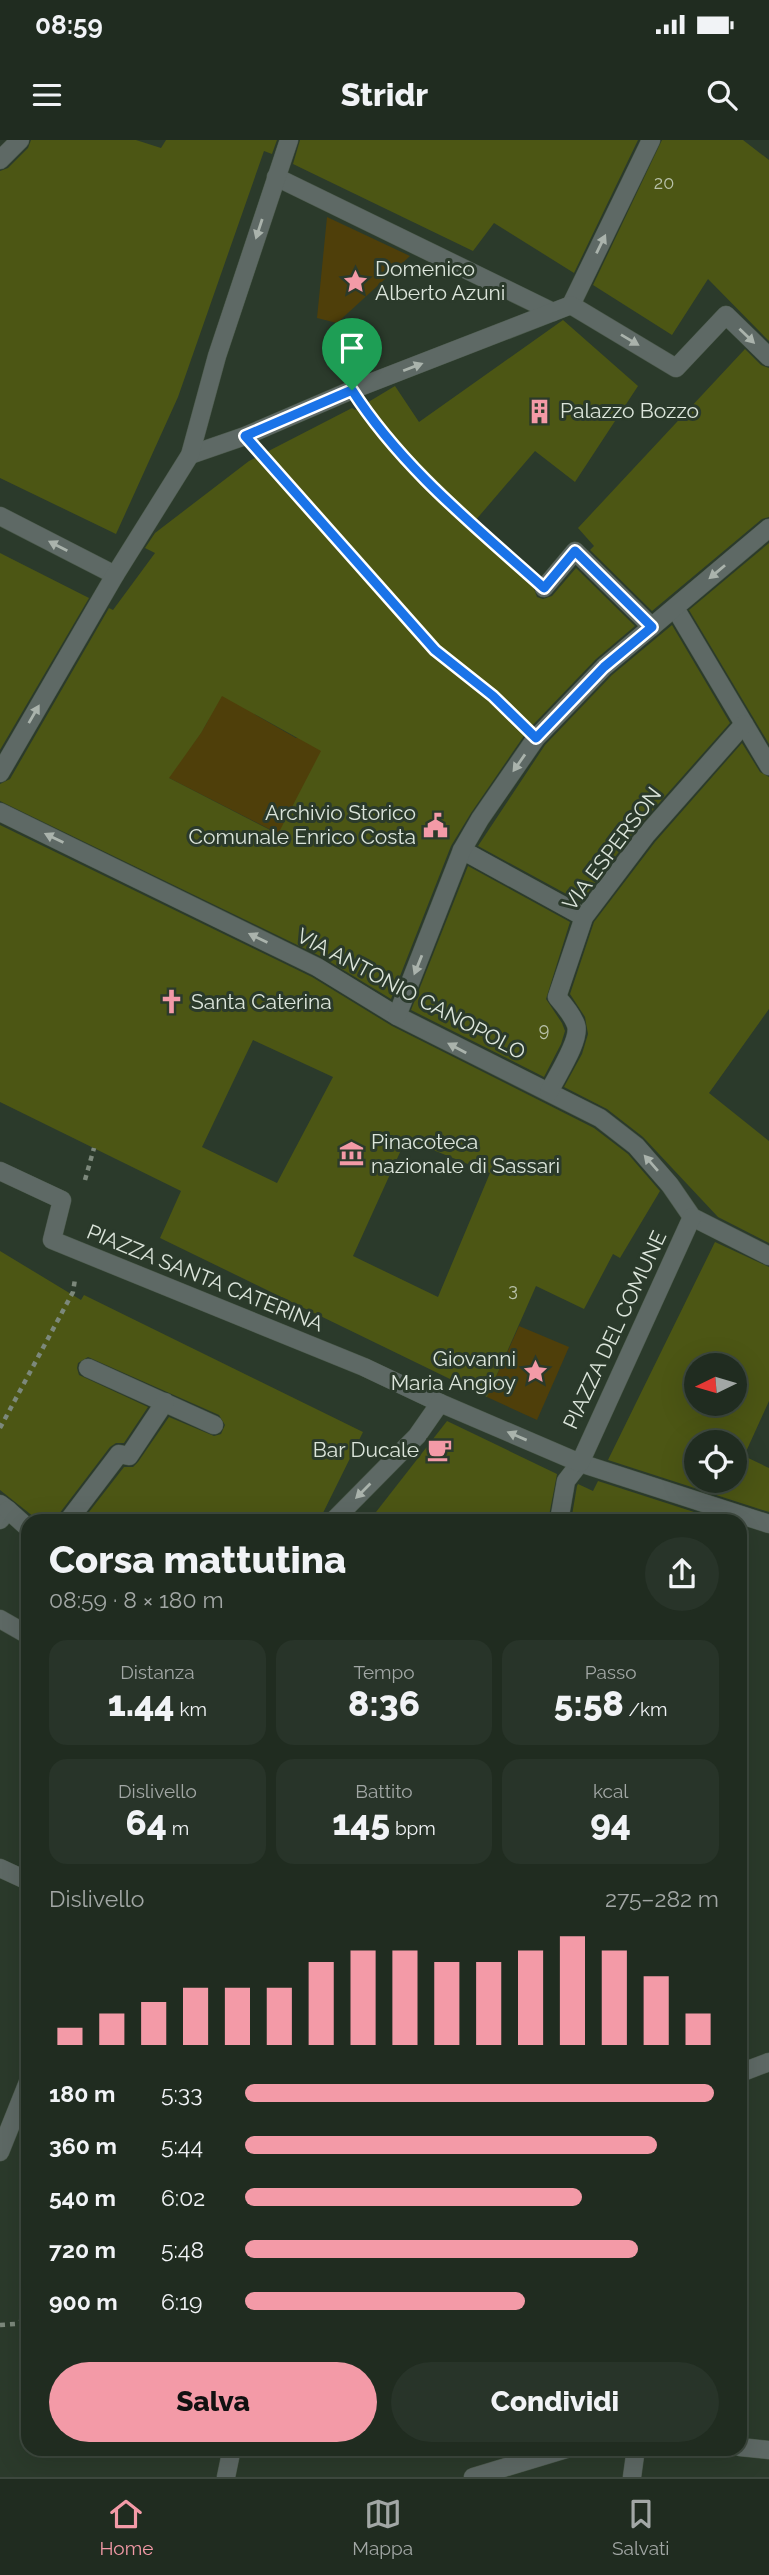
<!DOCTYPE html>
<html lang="it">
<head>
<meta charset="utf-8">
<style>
  body { margin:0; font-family:Raleway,sans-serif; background:#283429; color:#f1f3f6; height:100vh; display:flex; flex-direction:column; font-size:26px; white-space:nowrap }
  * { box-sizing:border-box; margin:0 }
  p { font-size:23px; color:#a2a7a5 }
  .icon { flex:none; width:38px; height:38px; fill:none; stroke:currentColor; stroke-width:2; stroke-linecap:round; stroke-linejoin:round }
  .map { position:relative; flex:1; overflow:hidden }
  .panel { position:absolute; left:21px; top:1374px; width:726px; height:942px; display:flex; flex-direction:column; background:#202c20; border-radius:21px; box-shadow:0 7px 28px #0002,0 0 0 2px #3d483e }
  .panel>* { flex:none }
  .needle { width:46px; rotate:265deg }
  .tools { position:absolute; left:684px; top:1213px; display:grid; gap:14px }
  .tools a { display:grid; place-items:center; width:63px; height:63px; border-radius:50%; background:#202c20; box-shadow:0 7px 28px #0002,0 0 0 2px #3d483e; font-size:35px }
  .pin { position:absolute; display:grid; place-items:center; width:60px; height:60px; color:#fff; margin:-72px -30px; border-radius:50% 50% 50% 0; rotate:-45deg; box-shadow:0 0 7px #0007 }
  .pin .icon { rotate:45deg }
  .round { display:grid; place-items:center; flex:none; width:74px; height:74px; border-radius:37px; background:#283429 }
  .summary { display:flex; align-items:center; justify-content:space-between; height:119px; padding:0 28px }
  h1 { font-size:38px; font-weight:800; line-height:52px }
  .figures { display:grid; grid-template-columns:repeat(3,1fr); gap:10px; height:119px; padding:7px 28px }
  .figures div { display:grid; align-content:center; border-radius:18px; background:#283429; text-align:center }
  .figures b { font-size:35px; font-weight:800 }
  .figures small { font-size:19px; font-weight:400 }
  .figures p { font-size:19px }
  .chart { height:196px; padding:14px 28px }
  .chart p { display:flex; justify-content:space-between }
  .chart svg { width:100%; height:126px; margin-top:7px; stroke:#f39aa7; stroke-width:6 }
  .button { display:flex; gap:14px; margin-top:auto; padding:14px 28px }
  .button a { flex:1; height:80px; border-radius:42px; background:#f39aa7; color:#111; font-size:28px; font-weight:800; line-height:80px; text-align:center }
  .button a+a { background:#283429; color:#f1f3f6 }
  ul { padding:0 28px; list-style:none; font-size:23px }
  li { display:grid; grid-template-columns:112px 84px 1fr; align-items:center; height:52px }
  li i { height:18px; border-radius:9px; background:#f39aa7 }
  .status { display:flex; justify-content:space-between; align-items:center; height:49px; padding:0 35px; background:#202c20; direction:ltr }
  .status svg { height:19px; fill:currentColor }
  header { display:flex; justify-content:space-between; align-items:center; height:91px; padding:0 28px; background:#202c20; font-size:32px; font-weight:800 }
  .tab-bar { display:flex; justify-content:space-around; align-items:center; height:98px; border-top:2px solid #3d483e; background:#202c20; font-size:19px; color:#a2a7a5 }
  .tab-bar a { display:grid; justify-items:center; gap:4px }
  .tab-bar .on { color:#f39aa7 }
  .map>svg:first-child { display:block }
  .green { fill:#4f3f0a }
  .building { fill:#4c5614; fill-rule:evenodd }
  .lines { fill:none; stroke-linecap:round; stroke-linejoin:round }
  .pedestrian-casing { stroke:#4b594b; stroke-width:19 }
  .minor-casing { stroke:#4b594b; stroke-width:19 }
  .path { stroke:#7c887b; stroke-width:4.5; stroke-dasharray:5 5; stroke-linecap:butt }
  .pedestrian { stroke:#5e6965; stroke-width:18 }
  .minor { stroke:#5e6965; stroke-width:18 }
  .oneway { fill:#aab3ac }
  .route-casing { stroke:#fff; stroke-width:14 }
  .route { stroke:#1a73e8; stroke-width:9 }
  .labels { text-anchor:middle; stroke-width:6; stroke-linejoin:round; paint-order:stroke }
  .number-label { font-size:18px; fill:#b8c1a9 }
  .poi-label { font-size:21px; fill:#dce5db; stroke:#2b3a2b; text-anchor:start }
  .street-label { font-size:21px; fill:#dce5db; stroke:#2b3a2b }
</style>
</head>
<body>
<div class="status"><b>08:59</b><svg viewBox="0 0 49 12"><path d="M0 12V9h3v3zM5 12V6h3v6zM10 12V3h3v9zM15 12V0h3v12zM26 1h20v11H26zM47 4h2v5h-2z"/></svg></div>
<header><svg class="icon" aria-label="menu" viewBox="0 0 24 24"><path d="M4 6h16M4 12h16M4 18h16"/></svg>Stridr<svg class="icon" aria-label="search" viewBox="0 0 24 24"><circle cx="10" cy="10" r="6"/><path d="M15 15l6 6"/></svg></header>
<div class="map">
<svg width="769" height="2337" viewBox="0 0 769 2337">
  <rect width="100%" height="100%" fill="#2b3a2b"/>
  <!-- green -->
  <g class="green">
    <polygon points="327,77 410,116 337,183 317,178"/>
    <path d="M398 540 279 694 165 636C189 609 215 583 218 546L256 575 296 598Z"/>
    <polygon points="519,1186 569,1207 537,1280 487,1257"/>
  </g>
  <!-- building -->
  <g class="building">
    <polygon points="31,0 136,0 161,8 166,0 277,0 272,14 264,11 178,257 116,394 0,338 0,31 8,28 28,8"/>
    <polygon points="300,0 638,0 574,133 494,83 473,111 293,24"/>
    <polygon points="662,0 743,0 769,20 769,201 708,139 672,195 593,145"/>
    <path d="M563 180 638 246 575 342 535 311 468 389 533 446 537 457 543 459 552 456 576 428 635 486 596 519 528 590 471 673 451 706 391 859 322 817 0 661V644L10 639 109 468 113 470 155 413 145 408 155 393 249 321 352 268 355 270 395 246 419 282ZM222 556 321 611 278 694 169 638 201 593Z"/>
    <polygon points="745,209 761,225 769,228 769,377 762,379 652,471 590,410 594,406 578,388"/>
    <polygon points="769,403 769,604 689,470"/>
    <polygon points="0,413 89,458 0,610"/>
    <polygon points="672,485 730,583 637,688 581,762 478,706 545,605 612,535"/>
    <polygon points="742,603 760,632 769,637 769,869 709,953 769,1001 769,1103 718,1077 643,997 607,969 564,947 582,914 588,894 585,877 570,854 594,782 655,702"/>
    <path d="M0 685 312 837 392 886 594 988 628 1014 660 1051 620 1118 613 1114 584 1169 536 1146 487 1257 160 1098 181 1051 0 962ZM253 900 333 937 277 1043 202 1007ZM406 999 490 1033 438 1157 353 1116Z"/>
    <polygon points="468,726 570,782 546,859 562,883 565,891 561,904 544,937 411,870"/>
    <path d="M715 1102 769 1127V1261L744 1316 769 1328V1372L608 1320ZM696 1225H735V1264H696ZM696 1302H735V1340H696Z"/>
    <polygon points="0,1111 81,1160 84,1155 363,1292 319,1381 82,1381 124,1327 133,1327 138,1322 169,1277 214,1296 221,1294 225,1285 219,1275 88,1217 78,1223 77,1228 79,1235 148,1267 124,1303 116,1303 110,1307 59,1374 57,1381 39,1381 0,1350"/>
    <polygon points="447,1281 557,1334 548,1381 369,1381"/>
    <polygon points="598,1341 722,1381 571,1381 577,1346 578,1344 593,1351"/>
  </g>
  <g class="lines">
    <defs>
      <g id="pedestrian">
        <polyline points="0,20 20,0"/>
        <polyline points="276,37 553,172"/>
        <polyline points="571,165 651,0"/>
        <polyline points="0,1031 62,1060 52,1100 364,1227 440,1263"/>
        <polyline points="0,1364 8,1370 0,1380"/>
        <polyline points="559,1381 566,1341 580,1323 769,1384"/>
        <polyline points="740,1933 769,1922"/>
      </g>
      <g id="minor">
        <polyline points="190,315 245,296 352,250 571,165 676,228 726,175 769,217"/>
        <polyline points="0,376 115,435"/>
        <polyline points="544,448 575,411 652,487"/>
        <polyline points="675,468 769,626"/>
        <polyline points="0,633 115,435 190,315 217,216 289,0"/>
        <polyline points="0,672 317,827 397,876 600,978 636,1006 670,1045 692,1077 769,1116"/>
        <polyline points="462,710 584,777"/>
        <polyline points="397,876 462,710 480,679 536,598 604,527 769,388"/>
        <path d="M549 952C556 937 581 900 576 885 572 874 564 865 557 857L584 777 646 695 744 584"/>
        <polyline points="88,1228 214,1285"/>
        <polyline points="8,1370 28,1388"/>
        <polyline points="68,1381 119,1314 129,1316 165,1262"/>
        <polyline points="333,1381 417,1296 440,1263 580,1323 692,1077"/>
        <polyline points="0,1479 28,1495"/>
        <polyline points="0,1728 28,1741"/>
        <polyline points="0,2012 28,1942"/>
        <polyline points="740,2307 769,2310"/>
        <polyline points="226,2337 232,2308"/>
        <polyline points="473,2337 570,2308"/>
        <polyline points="632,2337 636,2308"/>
      </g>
    </defs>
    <!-- pedestrian casing -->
    <use href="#pedestrian" class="pedestrian-casing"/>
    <!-- minor casing -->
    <use href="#minor" class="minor-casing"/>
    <!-- path -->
    <g class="path">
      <polyline points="370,276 426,343 522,428"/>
      <polyline points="267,320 435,510 493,556 515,578"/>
      <polyline points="85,1040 94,1008"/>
      <polyline points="0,1288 73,1152 75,1139"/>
      <polyline points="0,2185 15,2184 28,2178"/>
    </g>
    <!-- pedestrian -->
    <use href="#pedestrian" class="pedestrian"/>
    <!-- minor -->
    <use href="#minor" class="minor"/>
  </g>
  <!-- one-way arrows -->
  <defs><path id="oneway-solid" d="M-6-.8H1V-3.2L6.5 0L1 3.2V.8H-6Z" transform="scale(1.75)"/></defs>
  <g class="oneway">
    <use href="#oneway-solid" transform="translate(259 89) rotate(108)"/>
    <use href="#oneway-solid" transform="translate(601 104) rotate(-64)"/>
    <use href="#oneway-solid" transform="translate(747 196) rotate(44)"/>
    <use href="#oneway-solid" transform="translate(630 200) rotate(31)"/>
    <use href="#oneway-solid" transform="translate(413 227) rotate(-21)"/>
    <use href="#oneway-solid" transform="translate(58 406) rotate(-153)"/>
    <use href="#oneway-solid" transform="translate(717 432) rotate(140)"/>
    <use href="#oneway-solid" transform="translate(34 574) rotate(-60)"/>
    <use href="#oneway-solid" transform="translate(519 623) rotate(125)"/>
    <use href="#oneway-solid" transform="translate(54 698) rotate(-154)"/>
    <use href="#oneway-solid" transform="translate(258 798) rotate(-154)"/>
    <use href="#oneway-solid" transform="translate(418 825) rotate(112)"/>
    <use href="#oneway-solid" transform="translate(457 908) rotate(-152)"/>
    <use href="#oneway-solid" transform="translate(651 1023) rotate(-131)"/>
    <use href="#oneway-solid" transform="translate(517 1296) rotate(-157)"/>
    <use href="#oneway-solid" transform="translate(363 1351) rotate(135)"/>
  </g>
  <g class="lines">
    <defs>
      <path id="route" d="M352 250C402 328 475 386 544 448L575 411 652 487 604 527 536 598 493 556 435 510 245 296Z"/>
    </defs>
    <!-- route casing -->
    <use href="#route" class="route-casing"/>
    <!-- route -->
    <use href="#route" class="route"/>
  </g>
  <!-- icons -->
  <defs>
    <symbol id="sight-bare" viewBox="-9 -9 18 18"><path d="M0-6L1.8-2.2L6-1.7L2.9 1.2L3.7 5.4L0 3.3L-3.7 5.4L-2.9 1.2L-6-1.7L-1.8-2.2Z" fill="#f39aa7" stroke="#2b3a2b" stroke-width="2.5" paint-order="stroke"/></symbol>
    <symbol id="building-bare" viewBox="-9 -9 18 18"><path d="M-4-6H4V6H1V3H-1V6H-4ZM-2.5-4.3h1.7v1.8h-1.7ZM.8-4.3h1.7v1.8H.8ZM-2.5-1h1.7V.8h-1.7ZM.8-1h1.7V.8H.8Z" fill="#f39aa7" stroke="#2b3a2b" stroke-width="2.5" paint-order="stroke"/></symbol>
    <symbol id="civic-bare" viewBox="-9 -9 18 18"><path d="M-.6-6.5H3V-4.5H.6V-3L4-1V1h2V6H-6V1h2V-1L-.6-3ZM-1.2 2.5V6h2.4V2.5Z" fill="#f39aa7" stroke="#2b3a2b" stroke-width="2.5" paint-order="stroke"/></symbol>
    <symbol id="church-bare" viewBox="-9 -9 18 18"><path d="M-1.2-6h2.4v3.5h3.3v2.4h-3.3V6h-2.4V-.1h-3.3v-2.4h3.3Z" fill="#f39aa7" stroke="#2b3a2b" stroke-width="2.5" paint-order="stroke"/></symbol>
    <symbol id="museum-bare" viewBox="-9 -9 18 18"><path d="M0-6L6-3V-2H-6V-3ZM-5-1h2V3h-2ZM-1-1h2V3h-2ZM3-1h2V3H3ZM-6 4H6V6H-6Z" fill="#f39aa7" stroke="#2b3a2b" stroke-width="2.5" paint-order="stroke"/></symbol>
    <symbol id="cafe-bare" viewBox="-9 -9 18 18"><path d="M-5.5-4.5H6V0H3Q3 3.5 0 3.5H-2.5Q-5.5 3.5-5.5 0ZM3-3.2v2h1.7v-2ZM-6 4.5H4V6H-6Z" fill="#f39aa7" stroke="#2b3a2b" stroke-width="2.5" paint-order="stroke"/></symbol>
  </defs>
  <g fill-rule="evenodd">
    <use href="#sight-bare" x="338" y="124" width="35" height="35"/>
    <use href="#building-bare" x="522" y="254" width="35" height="35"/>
    <use href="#civic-bare" x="418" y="668" width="35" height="35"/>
    <use href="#church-bare" x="154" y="844" width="35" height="35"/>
    <use href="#museum-bare" x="334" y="996" width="35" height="35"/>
    <use href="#sight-bare" x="518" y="1214" width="35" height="35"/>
    <use href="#cafe-bare" x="422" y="1292" width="35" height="35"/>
  </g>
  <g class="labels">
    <!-- number labels -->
    <g class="number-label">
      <text x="664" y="49">20</text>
      <text x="544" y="896">9</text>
      <text x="513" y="1156">3</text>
    </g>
    <!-- poi labels -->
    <g class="poi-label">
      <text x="375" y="136">Domenico<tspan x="375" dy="24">Alberto Azuni</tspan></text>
      <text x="560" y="278">Palazzo Bozzo</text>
      <text x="416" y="680" text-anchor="end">Archivio Storico<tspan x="416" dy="24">Comunale Enrico Costa</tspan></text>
      <text x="191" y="869">Santa Caterina</text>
      <text x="371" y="1009">Pinacoteca<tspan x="371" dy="24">nazionale di Sassari</tspan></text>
      <text x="516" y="1226" text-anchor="end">Giovanni<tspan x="516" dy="24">Maria Angioy</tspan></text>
      <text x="419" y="1317" text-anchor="end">Bar Ducale</text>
    </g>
    <!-- street labels -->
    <g class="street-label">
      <text transform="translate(612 709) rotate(-53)" y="7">VIA ESPERSON</text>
      <text transform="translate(411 854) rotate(28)" y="7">VIA ANTONIO CANOPOLO</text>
      <text transform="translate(205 1138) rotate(22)" y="7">PIAZZA SANTA CATERINA</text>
      <text transform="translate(615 1190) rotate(-65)" y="7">PIAZZA DEL COMUNE</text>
    </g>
  </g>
</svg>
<div class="tools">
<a><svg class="needle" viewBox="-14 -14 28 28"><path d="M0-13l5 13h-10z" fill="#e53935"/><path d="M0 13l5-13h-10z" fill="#a2a7a5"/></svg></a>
<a><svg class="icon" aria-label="locate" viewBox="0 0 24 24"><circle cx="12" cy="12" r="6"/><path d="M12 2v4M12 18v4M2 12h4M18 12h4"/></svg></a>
</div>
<div class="pin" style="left:352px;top:250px;background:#1e9e55"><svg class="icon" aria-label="arrive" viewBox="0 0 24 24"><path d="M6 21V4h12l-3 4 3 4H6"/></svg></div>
<section class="panel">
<div class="summary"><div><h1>Corsa mattutina</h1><p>08:59 · 8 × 180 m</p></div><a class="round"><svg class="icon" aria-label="share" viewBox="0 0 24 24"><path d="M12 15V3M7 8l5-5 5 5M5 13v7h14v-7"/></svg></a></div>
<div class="figures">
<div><p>Distanza</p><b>1.44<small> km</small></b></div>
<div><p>Tempo</p><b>8:36</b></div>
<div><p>Passo</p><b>5:58<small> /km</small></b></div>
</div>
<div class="figures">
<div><p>Dislivello</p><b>64<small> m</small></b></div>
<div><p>Battito</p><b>145<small> bpm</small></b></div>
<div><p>kcal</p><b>94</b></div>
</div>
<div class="chart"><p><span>Dislivello</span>275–282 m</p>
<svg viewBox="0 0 160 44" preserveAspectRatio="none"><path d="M5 44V38M15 44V33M25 44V29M35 44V24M45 44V24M55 44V24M65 44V15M75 44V11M85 44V11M95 44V15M105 44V15M115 44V11M125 44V6M135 44V11M145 44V20M155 44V33"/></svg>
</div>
<ul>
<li><b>180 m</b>5:33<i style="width:99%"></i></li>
<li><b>360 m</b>5:44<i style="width:87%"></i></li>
<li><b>540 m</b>6:02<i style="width:71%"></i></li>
<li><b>720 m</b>5:48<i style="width:83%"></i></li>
<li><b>900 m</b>6:19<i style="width:59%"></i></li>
</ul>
<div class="button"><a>Salva</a><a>Condividi</a></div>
</section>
</div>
<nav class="tab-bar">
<a class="on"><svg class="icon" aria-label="home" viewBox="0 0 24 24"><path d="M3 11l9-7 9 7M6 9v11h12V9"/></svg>Home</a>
<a><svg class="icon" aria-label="map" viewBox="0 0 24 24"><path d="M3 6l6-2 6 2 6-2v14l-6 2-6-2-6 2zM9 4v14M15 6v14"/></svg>Mappa</a>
<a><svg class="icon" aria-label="saved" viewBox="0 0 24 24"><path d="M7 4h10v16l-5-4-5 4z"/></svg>Salvati</a>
</nav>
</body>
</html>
